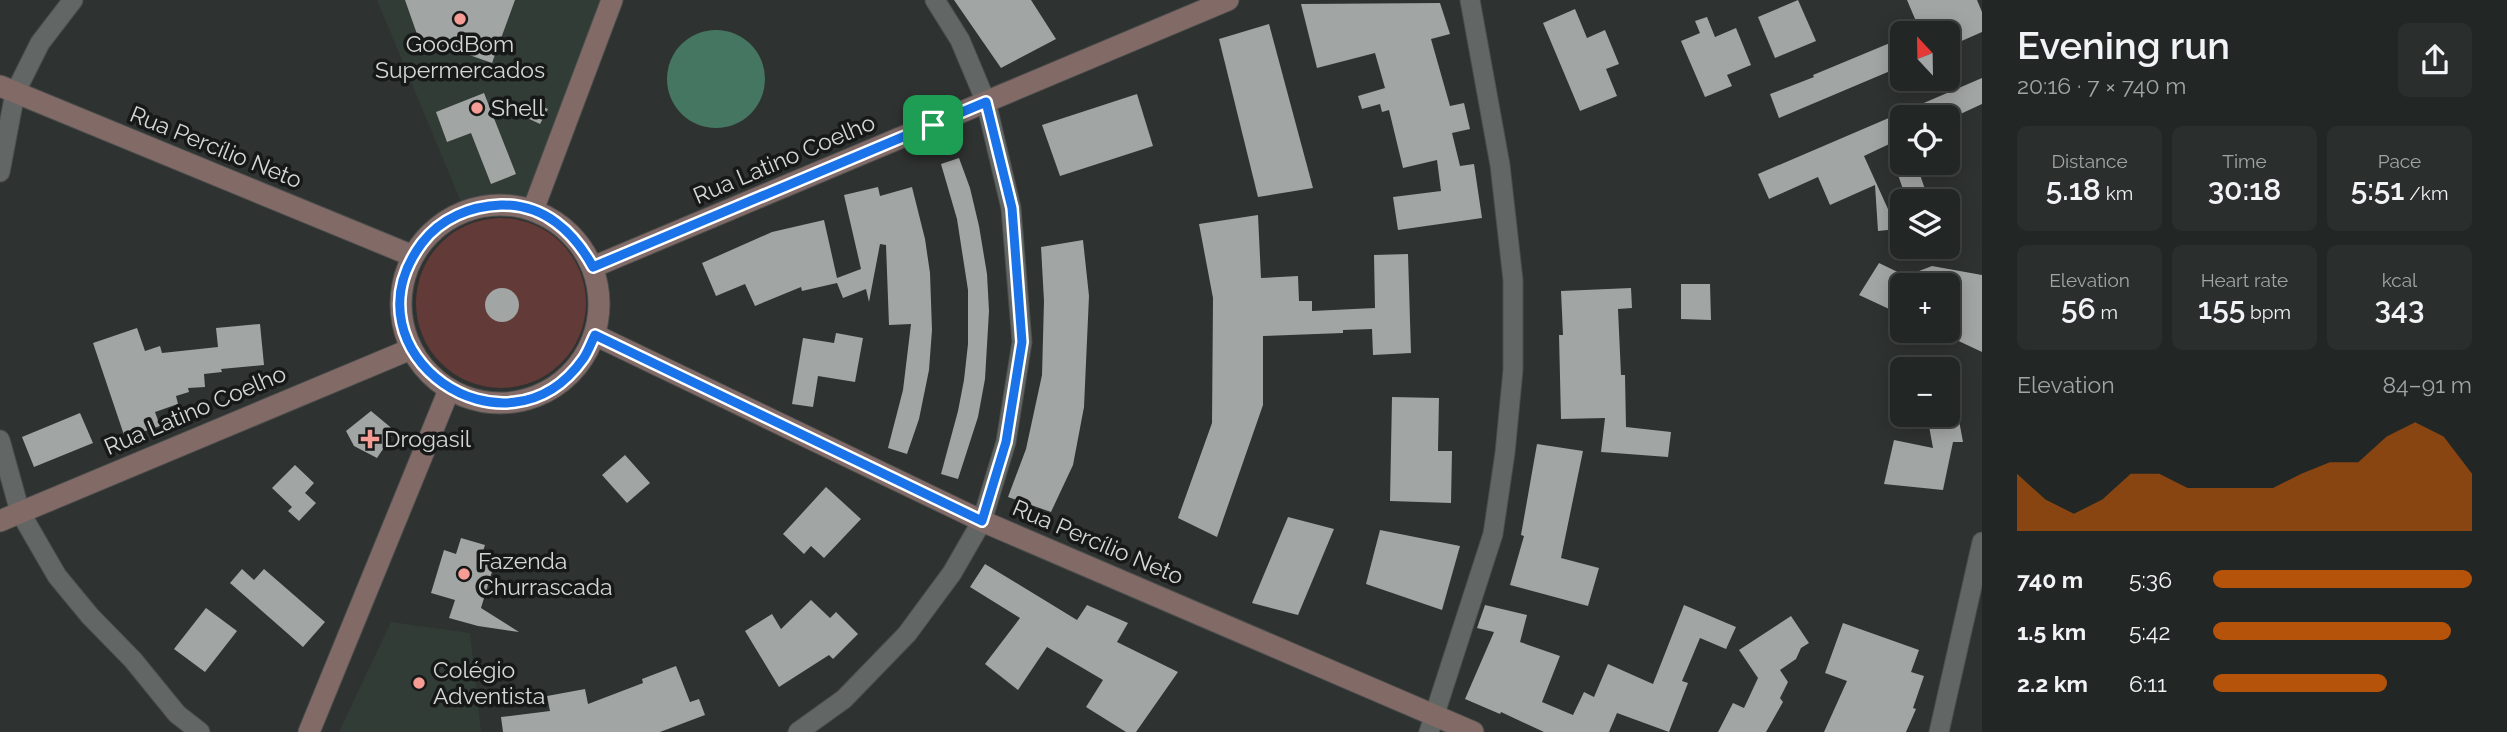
<!DOCTYPE html>
<html lang="en">
<head>
<meta charset="utf-8">
<style>
  body { margin:0; font-family:Raleway,sans-serif; background:#2a2e2c; color:#f1f3f6; height:100vh; display:flex; flex-direction:column; font-size:26px; white-space:nowrap }
  * { box-sizing:border-box; margin:0 }
  p { font-size:23px; color:#a2a5a6 }
  .icon { flex:none; width:38px; height:38px; fill:none; stroke:currentColor; stroke-width:2; stroke-linecap:round; stroke-linejoin:round }
  .map { position:relative; flex:1; overflow:hidden }
  .details { display:flex; flex-direction:column; background:#222624; width:525px }
  .details>* { flex:none }
  .needle { width:46px; rotate:338deg }
  .controls { position:absolute; left:1890px; top:21px; display:grid; gap:14px }
  .controls a { display:grid; place-items:center; width:70px; height:70px; border-radius:10px; background:#222624; box-shadow:0 4px 18px #0003,0 0 0 2px #3f4341; font-size:35px }
  .pin { position:absolute; display:grid; place-items:center; width:60px; height:60px; color:#fff; margin:-30px; border-radius:14px; box-shadow:0 4px 10px #0006 }
  .round { display:grid; place-items:center; flex:none; width:74px; height:74px; border-radius:10px; background:#2a2e2c }
  .head { display:flex; align-items:center; justify-content:space-between; height:119px; padding:0 35px }
  h1 { font-size:38px; font-weight:600; line-height:52px }
  .metrics { display:grid; grid-template-columns:repeat(3,1fr); gap:10px; height:119px; padding:7px 35px }
  .metrics div { display:grid; align-content:center; border-radius:10px; background:#2a2e2c; text-align:center }
  .metrics b { font-size:30px; font-weight:600 }
  .metrics small { font-size:19px; font-weight:400 }
  .metrics p { font-size:19px }
  .chart { height:196px; padding:14px 35px }
  .chart p { display:flex; justify-content:space-between }
  .chart svg { width:100%; height:126px; margin-top:7px; fill:#b45309; opacity:.7 }
  ul { padding:0 35px; list-style:none; font-size:23px }
  li { display:grid; grid-template-columns:112px 84px 1fr; align-items:center; height:52px }
  li i { height:18px; border-radius:9px; background:#b45309 }
  main { display:flex; flex:1; min-height:0 }
  .map>svg:first-child { display:block }
  .built { fill:#323c37 }
  .green { fill:#623a37 }
  .water { fill:#457661 }
  .building { fill:#a1a5a3 }
  .lines { fill:none; stroke-linecap:round; stroke-linejoin:round }
  .street-casing { stroke:#4b4e4d; stroke-width:21 }
  .secondary-casing { stroke:#4b4e4d; stroke-width:23 }
  .street { stroke:#626664; stroke-width:19 }
  .secondary { stroke:#826a67; stroke-width:21 }
  .route-casing { stroke:#fff; stroke-width:14 }
  .route { stroke:#1a73e8; stroke-width:9 }
  .poi-dot { fill:#f59c95; stroke:#171918; stroke-width:2.5 }
  .labels { text-anchor:middle; stroke-width:7; stroke-linejoin:round; paint-order:stroke }
  .poi-label { font-size:23px; fill:#d5d7d6; stroke:#171918; text-anchor:start }
  .street-label { font-size:23px; fill:#d5d7d6; stroke:#171918 }
</style>
</head>
<body>
<main>
<div class="map">
<svg width="1982" height="732" viewBox="0 0 1982 732">
  <rect width="100%" height="100%" fill="#2e3230"/>
  <!-- built -->
  <g class="built">
    <polygon points="377,0 606,0 531,204 510,199 461,202"/>
    <polygon points="391,622 470,633 481,732 339,732"/>
  </g>
  <!-- green -->
  <circle class="green" cx="501" cy="303" r="85"/>
  <!-- water -->
  <circle class="water" cx="716" cy="79" r="49"/>
  <!-- building -->
  <g class="building">
    <polygon points="405,0 515,0 492,63 418,37"/>
    <polygon points="954,0 1031,0 1056,39 1001,68"/>
    <polygon points="1798,0 1816,41 1775,58 1758,17"/>
    <polygon points="1907,0 1977,0 1982,12 1982,32 1948,47 1948,33 1921,33"/>
    <polygon points="1440,3 1450,34 1431,39 1450,106 1464,103 1470,129 1452,133 1460,166 1474,164 1482,218 1398,230 1393,197 1441,191 1437,160 1403,168 1389,110 1382,112 1380,104 1362,109 1358,96 1385,88 1375,53 1317,68 1301,4"/>
    <polygon points="1575,9 1587,38 1605,30 1619,64 1606,69 1617,96 1580,111 1543,23"/>
    <polygon points="1707,17 1715,37 1736,28 1751,65 1727,75 1732,86 1705,97 1681,41 1700,33 1695,21"/>
    <polygon points="1269,24 1313,188 1258,197 1219,39"/>
    <polygon points="1902,38 1902,66 1779,118 1770,94 1814,77 1813,75"/>
    <polygon points="1982,78 1982,104 1954,117 1902,117 1902,138 1864,156 1897,229 1878,231 1875,185 1830,205 1818,177 1769,199 1758,174"/>
    <polygon points="484,93 516,174 491,184 471,133 447,142 436,112"/>
    <polygon points="1137,94 1153,146 1060,176 1042,125"/>
    <polygon points="530,101 548,109 540,124 523,116"/>
    <polygon points="959,158 970,188 979,226 987,274 989,311 985,379 978,417 958,479 941,474 958,411 964,380 968,344 968,290 957,219 941,164"/>
    <polygon points="1916,163 1928,198 1907,201 1896,169"/>
    <polygon points="878,187 880,196 912,187 925,239 930,273 932,330 929,370 919,419 907,454 888,448 903,390 911,324 889,325 886,245 880,244 869,302 866,289 843,298 837,283 802,291 801,287 755,306 745,284 716,296 702,263 772,232 824,220 837,278 861,269 844,195"/>
    <polygon points="1258,215 1261,278 1298,276 1299,301 1312,301 1312,311 1375,308 1374,255 1408,254 1411,353 1373,355 1372,329 1343,330 1343,333 1263,336 1263,405 1217,537 1178,518 1212,423 1213,298 1199,224"/>
    <polygon points="1083,240 1089,296 1084,407 1073,465 1051,512 1008,497 1026,449 1042,375 1044,301 1041,247"/>
    <polygon points="1879,263 1906,276 1932,266 1982,275 1982,352 1948,336 1948,285 1902,285 1902,315 1859,295"/>
    <polygon points="1681,284 1710,284 1711,320 1681,319"/>
    <circle cx="502" cy="305" r="17"/>
    <polygon points="1631,288 1632,308 1618,309 1621,375 1625,375 1626,427 1671,432 1668,457 1601,452 1605,418 1561,419 1559,335 1563,335 1561,291"/>
    <polygon points="260,324 264,365 221,369 222,372 204,374 205,387 188,388 189,392 176,396 178,404 155,412 160,426 125,438 93,343 137,328 145,351 160,346 162,353 218,347 216,328"/>
    <polygon points="836,333 863,338 855,382 818,376 813,407 792,404 803,338 834,343"/>
    <polygon points="1392,397 1439,398 1438,451 1452,451 1451,503 1390,501"/>
    <polygon points="371,411 395,431 377,458 354,446 346,431"/>
    <polygon points="80,413 93,443 34,467 22,437"/>
    <polygon points="1927,415 1958,415 1963,442 1953,442 1943,490 1884,484 1894,440 1933,448"/>
    <polygon points="1537,444 1583,451 1561,558 1599,568 1588,606 1510,585 1524,536 1521,535"/>
    <polygon points="625,455 650,483 627,503 602,475"/>
    <polygon points="295,465 314,483 305,493 316,503 299,521 288,511 292,507 272,488"/>
    <polygon points="826,487 861,519 824,558 811,546 804,554 783,534"/>
    <polygon points="1288,517 1334,529 1298,615 1252,603"/>
    <polygon points="1380,530 1460,546 1442,610 1366,584"/>
    <polygon points="461,538 485,545 483,551 497,555 481,608 519,632 478,626 449,618 455,600 431,593 444,550 456,554"/>
    <polygon points="985,564 1077,620 1087,605 1128,623 1117,642 1178,672 1136,732 1126,732 1086,707 1103,680 1047,647 1018,690 985,664 1020,618 970,587"/>
    <polygon points="242,569 254,580 264,569 325,622 303,647 230,583"/>
    <polygon points="811,600 830,618 836,612 858,634 833,659 829,655 779,687 745,631 772,614 781,629"/>
    <polygon points="1485,605 1527,615 1520,642 1560,656 1542,702 1573,715 1584,692 1594,697 1608,664 1653,684 1684,605 1736,627 1726,649 1700,638 1682,681 1688,683 1669,732 1617,713 1609,732 1544,732 1501,712 1500,714 1465,699 1494,632 1477,628"/>
    <polygon points="206,608 237,631 205,672 174,649"/>
    <polygon points="1791,616 1809,643 1801,648 1796,659 1780,670 1788,682 1780,698 1783,702 1766,732 1718,732 1733,703 1744,708 1758,678 1739,650"/>
    <polygon points="1843,623 1919,650 1911,672 1924,676 1913,708 1916,709 1906,732 1824,732 1847,681 1825,673"/>
    <polygon points="676,666 690,702 699,699 705,715 660,732 503,732 501,717 550,711 547,696 585,689 588,704 643,683 642,679"/>
  </g>
  <g class="lines">
    <defs>
      <g id="street">
        <polyline points="0,172 15,93 40,43 73,0"/>
        <polyline points="0,440 20,512 57,576 90,616 133,660 177,714 200,732"/>
        <polyline points="798,732 844,699 907,634 952,573 982,521 1006,442 1022,342 1011,208 986,102 960,40 935,0"/>
        <polyline points="1429,732 1493,534 1505,453 1513,370 1513,280 1500,165 1470,0"/>
        <polyline points="1939,732 1982,542"/>
      </g>
      <g id="secondary">
        <polyline points="0,86 413,256"/>
        <circle cx="500" cy="304" r="99"/>
        <polyline points="533,210 612,0"/>
        <polyline points="593,267 1228,0"/>
        <polyline points="595,335 982,521 1473,732"/>
        <polyline points="0,521 411,349"/>
        <polyline points="309,732 449,390"/>
      </g>
    </defs>
    <!-- street casing -->
    <use href="#street" class="street-casing"/>
    <!-- secondary casing -->
    <use href="#secondary" class="secondary-casing"/>
    <!-- street -->
    <use href="#street" class="street"/>
    <!-- secondary -->
    <use href="#secondary" class="secondary"/>
  </g>
  <g class="lines">
    <defs>
      <path id="route" d="M986 102 1012 208 1022 342 1006 442 982 521 595 335C591 343 588 352 583 359 506 468 340 353 422 243 441 218 471 206 501 205 544 204 574 232 593 267Z"/>
    </defs>
    <!-- route casing -->
    <use href="#route" class="route-casing"/>
    <!-- route -->
    <use href="#route" class="route"/>
  </g>
  <!-- markers -->
  <g class="poi-dot">
    <circle cx="460" cy="19" r="7"/>
    <circle cx="477" cy="108" r="7"/>
    <path d="M366.5 428.5h7v7h7v7h-7v7h-7v-7h-7v-7h7z"/>
    <circle cx="464" cy="574" r="7"/>
    <circle cx="419" cy="683" r="7"/>
  </g>
  <g class="labels">
    <!-- poi labels -->
    <g class="poi-label">
      <text x="460" y="52" text-anchor="middle">GoodBom<tspan x="460" dy="26">Supermercados</tspan></text>
      <text x="491" y="116">Shell</text>
      <text x="384" y="447">Drogasil</text>
      <text x="478" y="569">Fazenda<tspan x="478" dy="26">Churrascada</tspan></text>
      <text x="433" y="678">Colégio<tspan x="433" dy="26">Adventista</tspan></text>
    </g>
    <!-- street labels -->
    <g class="street-label">
      <text transform="translate(216 147) rotate(22)" y="8">Rua Percílio Neto</text>
      <text transform="translate(784 159) rotate(-23)" y="8">Rua Latino Coelho</text>
      <text transform="translate(195 410) rotate(-23)" y="8">Rua Latino Coelho</text>
      <text transform="translate(1098 542) rotate(23)" y="8">Rua Percílio Neto</text>
    </g>
  </g>
</svg>
<div class="controls">
<a><svg class="needle" viewBox="-14 -14 28 28"><path d="M0-13l5 13h-10z" fill="#e53935"/><path d="M0 13l5-13h-10z" fill="#a2a5a6"/></svg></a>
<a><svg class="icon" aria-label="locate" viewBox="0 0 24 24"><circle cx="12" cy="12" r="6"/><path d="M12 2v4M12 18v4M2 12h4M18 12h4"/></svg></a>
<a><svg class="icon" aria-label="layers" viewBox="0 0 24 24"><path d="M12 4l9 5-9 5-9-5zM3 14l9 5 9-5"/></svg></a>
<a>+</a>
<a>−</a>
</div>
<div class="pin" style="left:933px;top:125px;background:#1e9e55"><svg class="icon" aria-label="arrive" viewBox="0 0 24 24"><path d="M6 21V4h12l-3 4 3 4H6"/></svg></div>
</div>
<section class="details">
<div class="head"><div><h1>Evening run</h1><p>20:16 · 7 × 740 m</p></div><a class="round"><svg class="icon" aria-label="share" viewBox="0 0 24 24"><path d="M12 15V3M7 8l5-5 5 5M5 13v7h14v-7"/></svg></a></div>
<div class="metrics">
<div><p>Distance</p><b>5.18<small> km</small></b></div>
<div><p>Time</p><b>30:18</b></div>
<div><p>Pace</p><b>5:51<small> /km</small></b></div>
</div>
<div class="metrics">
<div><p>Elevation</p><b>56<small> m</small></b></div>
<div><p>Heart rate</p><b>155<small> bpm</small></b></div>
<div><p>kcal</p><b>343</b></div>
</div>
<div class="chart"><p><span>Elevation</span>84–91 m</p>
<svg viewBox="0 0 160 44" preserveAspectRatio="none"><path d="M0 44V24L10 33L20 38L30 33L40 24L50 24L60 29L70 29L80 29L90 29L100 24L110 20L120 20L130 11L140 6L150 11L160 24V44z"/></svg>
</div>
<ul>
<li><b>740 m</b>5:36<i style="width:100%"></i></li>
<li><b>1.5 km</b>5:42<i style="width:92%"></i></li>
<li><b>2.2 km</b>6:11<i style="width:67%"></i></li>
</ul>
</section>
</main>
</body>
</html>
